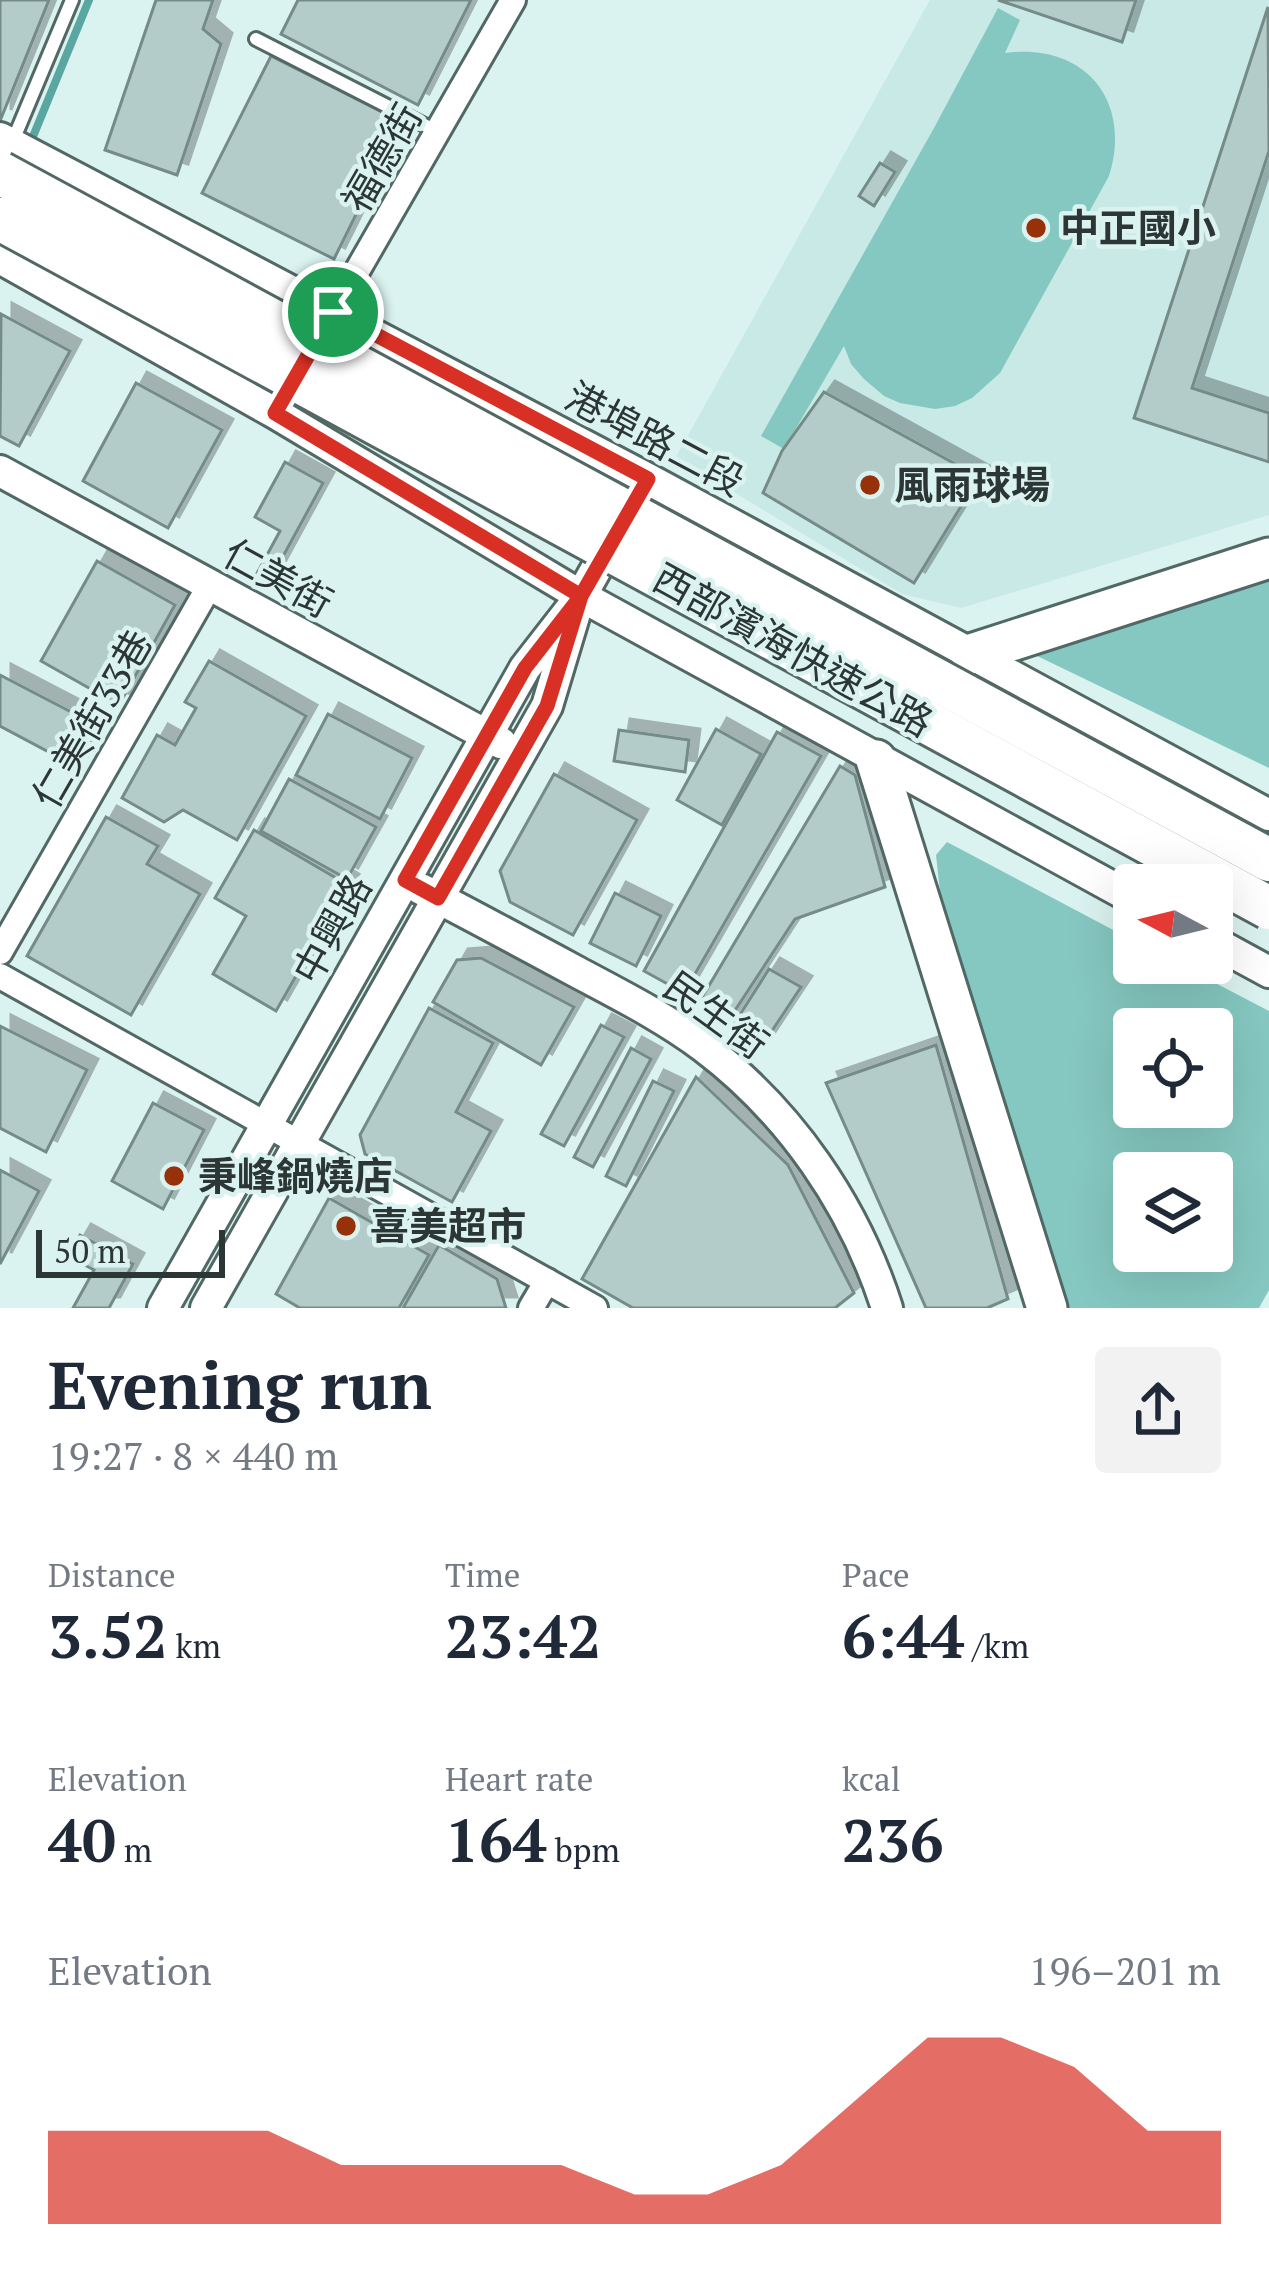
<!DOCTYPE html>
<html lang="en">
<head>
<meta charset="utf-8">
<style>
  body { margin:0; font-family:"PT Serif","Noto Sans TC",serif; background:#f2f2f3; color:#1f2937; height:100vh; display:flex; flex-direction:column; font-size:45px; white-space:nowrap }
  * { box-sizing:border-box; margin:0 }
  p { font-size:39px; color:#747a83 }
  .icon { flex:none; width:66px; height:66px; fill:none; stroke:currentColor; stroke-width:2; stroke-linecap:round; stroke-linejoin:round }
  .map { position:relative; height:1308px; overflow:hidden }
  .drawer { display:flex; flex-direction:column; background:#fff; flex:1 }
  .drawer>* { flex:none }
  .needle { width:78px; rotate:277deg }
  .fabs { position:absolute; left:1113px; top:864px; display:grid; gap:24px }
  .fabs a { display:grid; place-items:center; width:120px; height:120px; border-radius:12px; background:#fff; box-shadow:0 12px 48px #0002; font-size:60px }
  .scale { position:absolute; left:36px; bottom:30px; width:189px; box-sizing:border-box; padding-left:12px; border:6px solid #2c3635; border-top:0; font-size:33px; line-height:42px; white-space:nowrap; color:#2c3635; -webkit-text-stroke:9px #dbf3f0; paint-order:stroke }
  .pin { position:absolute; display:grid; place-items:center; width:102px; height:102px; color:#fff; margin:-51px; border:6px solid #fff; border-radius:50%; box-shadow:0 3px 12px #0007 }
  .round { display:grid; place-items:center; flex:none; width:126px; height:126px; border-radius:12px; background:#f2f2f3 }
  .headline { display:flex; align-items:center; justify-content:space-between; height:204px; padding:0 48px }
  h1 { font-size:66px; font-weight:800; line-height:90px }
  .figures { display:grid; grid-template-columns:repeat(3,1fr); gap:18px; height:204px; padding:12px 48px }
  .figures div { display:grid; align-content:center }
  .figures b { font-size:60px; font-weight:800 }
  .figures small { font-size:33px; font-weight:400 }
  .figures p { font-size:33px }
  .chart { height:336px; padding:24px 48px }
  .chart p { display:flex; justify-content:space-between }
  .chart svg { width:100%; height:216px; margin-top:12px; fill:#d93025; opacity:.7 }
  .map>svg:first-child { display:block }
  .built { fill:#c8e9e5 }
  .green { fill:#85c8c1; fill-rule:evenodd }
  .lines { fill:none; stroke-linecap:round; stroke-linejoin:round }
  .stream { stroke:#59a7a0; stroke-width:8 }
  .building { fill:#b4ccc9; stroke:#748b88; stroke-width:3; filter:url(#shadow) }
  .service-casing { stroke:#526865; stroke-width:18 }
  .minor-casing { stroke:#526865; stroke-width:30 }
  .tertiary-casing { stroke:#526865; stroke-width:36 }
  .primary-casing { stroke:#526865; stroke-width:45 }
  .service { stroke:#fff; stroke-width:12 }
  .minor { stroke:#fff; stroke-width:24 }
  .tertiary { stroke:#fff; stroke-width:30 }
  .primary { stroke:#fff; stroke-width:39 }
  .trunk-bridge-casing { stroke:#526865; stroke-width:48; stroke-linecap:butt }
  .trunk-bridge { stroke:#fff; stroke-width:42 }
  .route-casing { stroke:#fff; stroke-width:24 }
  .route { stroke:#d93025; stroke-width:15 }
  .poi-dot { fill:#97310a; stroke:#dbf3f0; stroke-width:4.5 }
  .labels { text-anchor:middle; stroke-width:9; stroke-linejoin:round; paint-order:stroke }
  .street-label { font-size:39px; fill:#2c3635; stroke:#dbf3f0 }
  .poi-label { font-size:39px; font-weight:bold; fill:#2c3635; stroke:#dbf3f0; text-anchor:start }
</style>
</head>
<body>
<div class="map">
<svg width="1269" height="1308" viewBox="0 0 1269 1308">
  <defs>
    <filter id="shadow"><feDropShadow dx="11" dy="-11" stdDeviation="0" flood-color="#0004"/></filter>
  </defs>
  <rect width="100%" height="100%" fill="#dbf3f0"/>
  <!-- built -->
  <polygon class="built" points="930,0 1269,0 1269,515 961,608 902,594 676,457"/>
  <!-- green -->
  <g class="green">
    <path d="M998 8 1020 20 1005 53C1084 42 1133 100 1109 176L1000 373 972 398 955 406 935 409 900 403 884 396 864 379 851 364 844 346 784 449 761 436 934 128Z"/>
    <polygon points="1269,580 1269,768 1031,653"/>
    <path d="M947 842 1134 941V963H1177L1269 1011V1290L1259 1308H1067L940 892 936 855ZM1134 1029H1212V1107H1134ZM1134 1173H1212V1251H1134Z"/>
  </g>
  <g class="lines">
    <!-- stream -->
    <polyline class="stream" points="32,139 89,0"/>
  </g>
  <!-- building -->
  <g class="building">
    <polygon points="0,0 49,0 0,121"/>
    <polygon points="156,0 213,0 203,29 221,44 177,175 105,150"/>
    <polygon points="298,0 471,0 418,105 281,34"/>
    <polygon points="998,0 1136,0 1122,42"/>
    <polygon points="1268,7 1269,151 1192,388 1269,413 1269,462 1134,418"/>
    <polygon points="271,56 402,122 334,259 202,193"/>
    <polygon points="880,163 895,172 874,206 859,196"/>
    <polygon points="1,314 70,351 19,446 0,436"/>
    <polygon points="136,383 222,430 168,528 83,481"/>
    <polygon points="824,392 979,477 914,583 763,493 782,451"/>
    <polygon points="285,462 323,483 268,584 255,577 280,531 255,517"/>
    <polygon points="97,561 175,605 119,705 41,661"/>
    <polygon points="209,661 306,716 237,840 183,810 164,822 122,798 157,735 175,745 196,708 185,702"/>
    <polygon points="0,675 100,727 77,767 0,726"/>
    <polygon points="328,714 412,758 380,819 296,775"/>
    <polygon points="716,729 761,754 722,825 677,800"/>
    <polygon points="619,730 689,740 685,772 614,761"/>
    <polygon points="777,732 821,756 684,993 644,971"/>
    <polygon points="840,766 855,775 885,887 795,919 728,1021 701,999"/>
    <polygon points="554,774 637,820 573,935 510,902 500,871"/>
    <polygon points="289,779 376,827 347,879 261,831"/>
    <polygon points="106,817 158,846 147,864 200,894 131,1015 27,956"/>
    <polygon points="254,830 348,885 276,1011 213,974 246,916 215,898"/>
    <polygon points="615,893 661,916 636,966 590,943"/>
    <polygon points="481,958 574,1007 541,1065 433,1002 457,960"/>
    <polygon points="769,969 801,987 760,1049 732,1027"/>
    <polygon points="429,1008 493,1043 456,1112 491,1131 452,1202 365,1154 360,1135"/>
    <polygon points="601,1025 624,1037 564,1146 541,1134"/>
    <polygon points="0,1026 87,1070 46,1152 0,1128"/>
    <polygon points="936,1045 1008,1299 987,1308 926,1308 826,1083"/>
    <polygon points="631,1048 651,1059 593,1167 574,1157"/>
    <polygon points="696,1077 788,1165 854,1293 835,1308 633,1308 582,1279"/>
    <polygon points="653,1081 674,1091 626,1186 606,1176"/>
    <polygon points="153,1103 204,1130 163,1209 112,1181"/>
    <polygon points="0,1170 39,1191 0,1264"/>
    <polygon points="329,1198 429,1255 399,1308 300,1308 276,1294"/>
    <polygon points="80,1235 133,1264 109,1308 73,1308 94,1270 68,1256"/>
    <polygon points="439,1245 497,1279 506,1308 403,1308"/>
  </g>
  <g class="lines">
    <defs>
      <g id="service">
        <polyline points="256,39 438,132"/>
        <polyline points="12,143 72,0"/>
      </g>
      <g id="minor">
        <polyline points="326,325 513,0"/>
        <polyline points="0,952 210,585"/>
        <polyline points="0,976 595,1308"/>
        <polyline points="531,1308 547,1281"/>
      </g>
      <g id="tertiary">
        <polyline points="0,138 648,479 1269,815"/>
        <polyline points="0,258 275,413 581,596 1134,899"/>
        <polyline points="0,471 501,743"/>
        <path d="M421 889C473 916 525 944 577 972 620 995 664 1017 704 1047 790 1112 854 1205 887 1308"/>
        <polyline points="1212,941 1269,972"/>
        <polyline points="163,1308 525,668 581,596 617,532"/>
        <polyline points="206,1308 547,706 575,613"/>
      </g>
      <g id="primary">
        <polyline points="971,654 1269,558"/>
        <polyline points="876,760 1047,1308"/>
      </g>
    </defs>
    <!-- service casing -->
    <use href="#service" class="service-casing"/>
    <!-- minor casing -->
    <use href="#minor" class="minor-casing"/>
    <!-- tertiary casing -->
    <use href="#tertiary" class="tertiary-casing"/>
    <!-- primary casing -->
    <use href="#primary" class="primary-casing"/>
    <!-- service -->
    <use href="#service" class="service"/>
    <!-- minor -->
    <use href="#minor" class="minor"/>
    <!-- tertiary -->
    <use href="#tertiary" class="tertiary"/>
    <!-- primary -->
    <use href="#primary" class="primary"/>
    <defs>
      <g id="trunk-bridge">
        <polyline points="0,173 1269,860"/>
        <polyline points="0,219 1269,908"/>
      </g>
    </defs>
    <!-- trunk-bridge casing -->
    <use href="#trunk-bridge" class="trunk-bridge-casing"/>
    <!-- trunk-bridge -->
    <use href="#trunk-bridge" class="trunk-bridge"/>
  </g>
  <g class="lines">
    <defs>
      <polyline id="route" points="333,312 275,413 581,596 547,706 438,898 405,880 525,668 581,596 648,479 333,312"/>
    </defs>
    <!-- route casing -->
    <use href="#route" class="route-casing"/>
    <!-- route -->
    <use href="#route" class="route"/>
  </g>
  <!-- markers -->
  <g class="poi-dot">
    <circle cx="1036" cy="228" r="12"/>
    <circle cx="870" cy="485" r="12"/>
    <circle cx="174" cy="1176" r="12"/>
    <circle cx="346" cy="1226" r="12"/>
  </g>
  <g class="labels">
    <!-- street labels -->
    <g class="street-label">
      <text transform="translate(382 158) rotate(-60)" y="14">福德街</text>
      <text transform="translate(655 439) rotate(28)" y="14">港埠路二段</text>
      <text transform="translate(278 578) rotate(29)" y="14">仁美街</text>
      <text transform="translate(793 650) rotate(29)" y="14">西部濱海快速公路</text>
      <text transform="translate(92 719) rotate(-60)" y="14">仁美街33巷</text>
      <text transform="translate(332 929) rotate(-61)" y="14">中興路</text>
      <text transform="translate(716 1015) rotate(36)" y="14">民生街</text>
    </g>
    <!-- poi labels -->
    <g class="poi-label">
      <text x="1060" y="242">中正國小</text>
      <text x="894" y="499">風雨球場</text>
      <text x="198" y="1190">秉峰鍋燒店</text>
      <text x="370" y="1240">喜美超市</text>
    </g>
  </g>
</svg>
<div class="fabs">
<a><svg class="needle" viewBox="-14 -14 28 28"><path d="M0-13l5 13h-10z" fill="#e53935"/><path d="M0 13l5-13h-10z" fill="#747a83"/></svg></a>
<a><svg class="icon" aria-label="locate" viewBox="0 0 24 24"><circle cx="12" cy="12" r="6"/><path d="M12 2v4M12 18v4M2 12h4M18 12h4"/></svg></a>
<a><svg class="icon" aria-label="layers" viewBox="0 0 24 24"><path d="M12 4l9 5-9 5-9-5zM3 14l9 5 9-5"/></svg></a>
</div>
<div class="scale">50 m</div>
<div class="pin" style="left:333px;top:312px;background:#1e9e55"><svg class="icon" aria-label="arrive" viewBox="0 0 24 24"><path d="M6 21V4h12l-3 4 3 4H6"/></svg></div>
</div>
<section class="drawer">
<div class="headline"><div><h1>Evening run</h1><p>19:27 · 8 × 440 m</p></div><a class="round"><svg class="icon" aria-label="share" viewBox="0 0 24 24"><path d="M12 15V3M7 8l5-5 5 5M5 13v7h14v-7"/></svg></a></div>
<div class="figures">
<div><p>Distance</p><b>3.52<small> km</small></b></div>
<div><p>Time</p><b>23:42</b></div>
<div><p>Pace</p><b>6:44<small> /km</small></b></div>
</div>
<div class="figures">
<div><p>Elevation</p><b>40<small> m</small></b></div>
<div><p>Heart rate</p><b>164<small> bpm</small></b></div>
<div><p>kcal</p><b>236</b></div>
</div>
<div class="chart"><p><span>Elevation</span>196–201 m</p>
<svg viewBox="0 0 160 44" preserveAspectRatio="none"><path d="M0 44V25L10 25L20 25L30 25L40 32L50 32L60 32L70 32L80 38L90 38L100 32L110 19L120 6L130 6L140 12L150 25L160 25V44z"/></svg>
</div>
</section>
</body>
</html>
